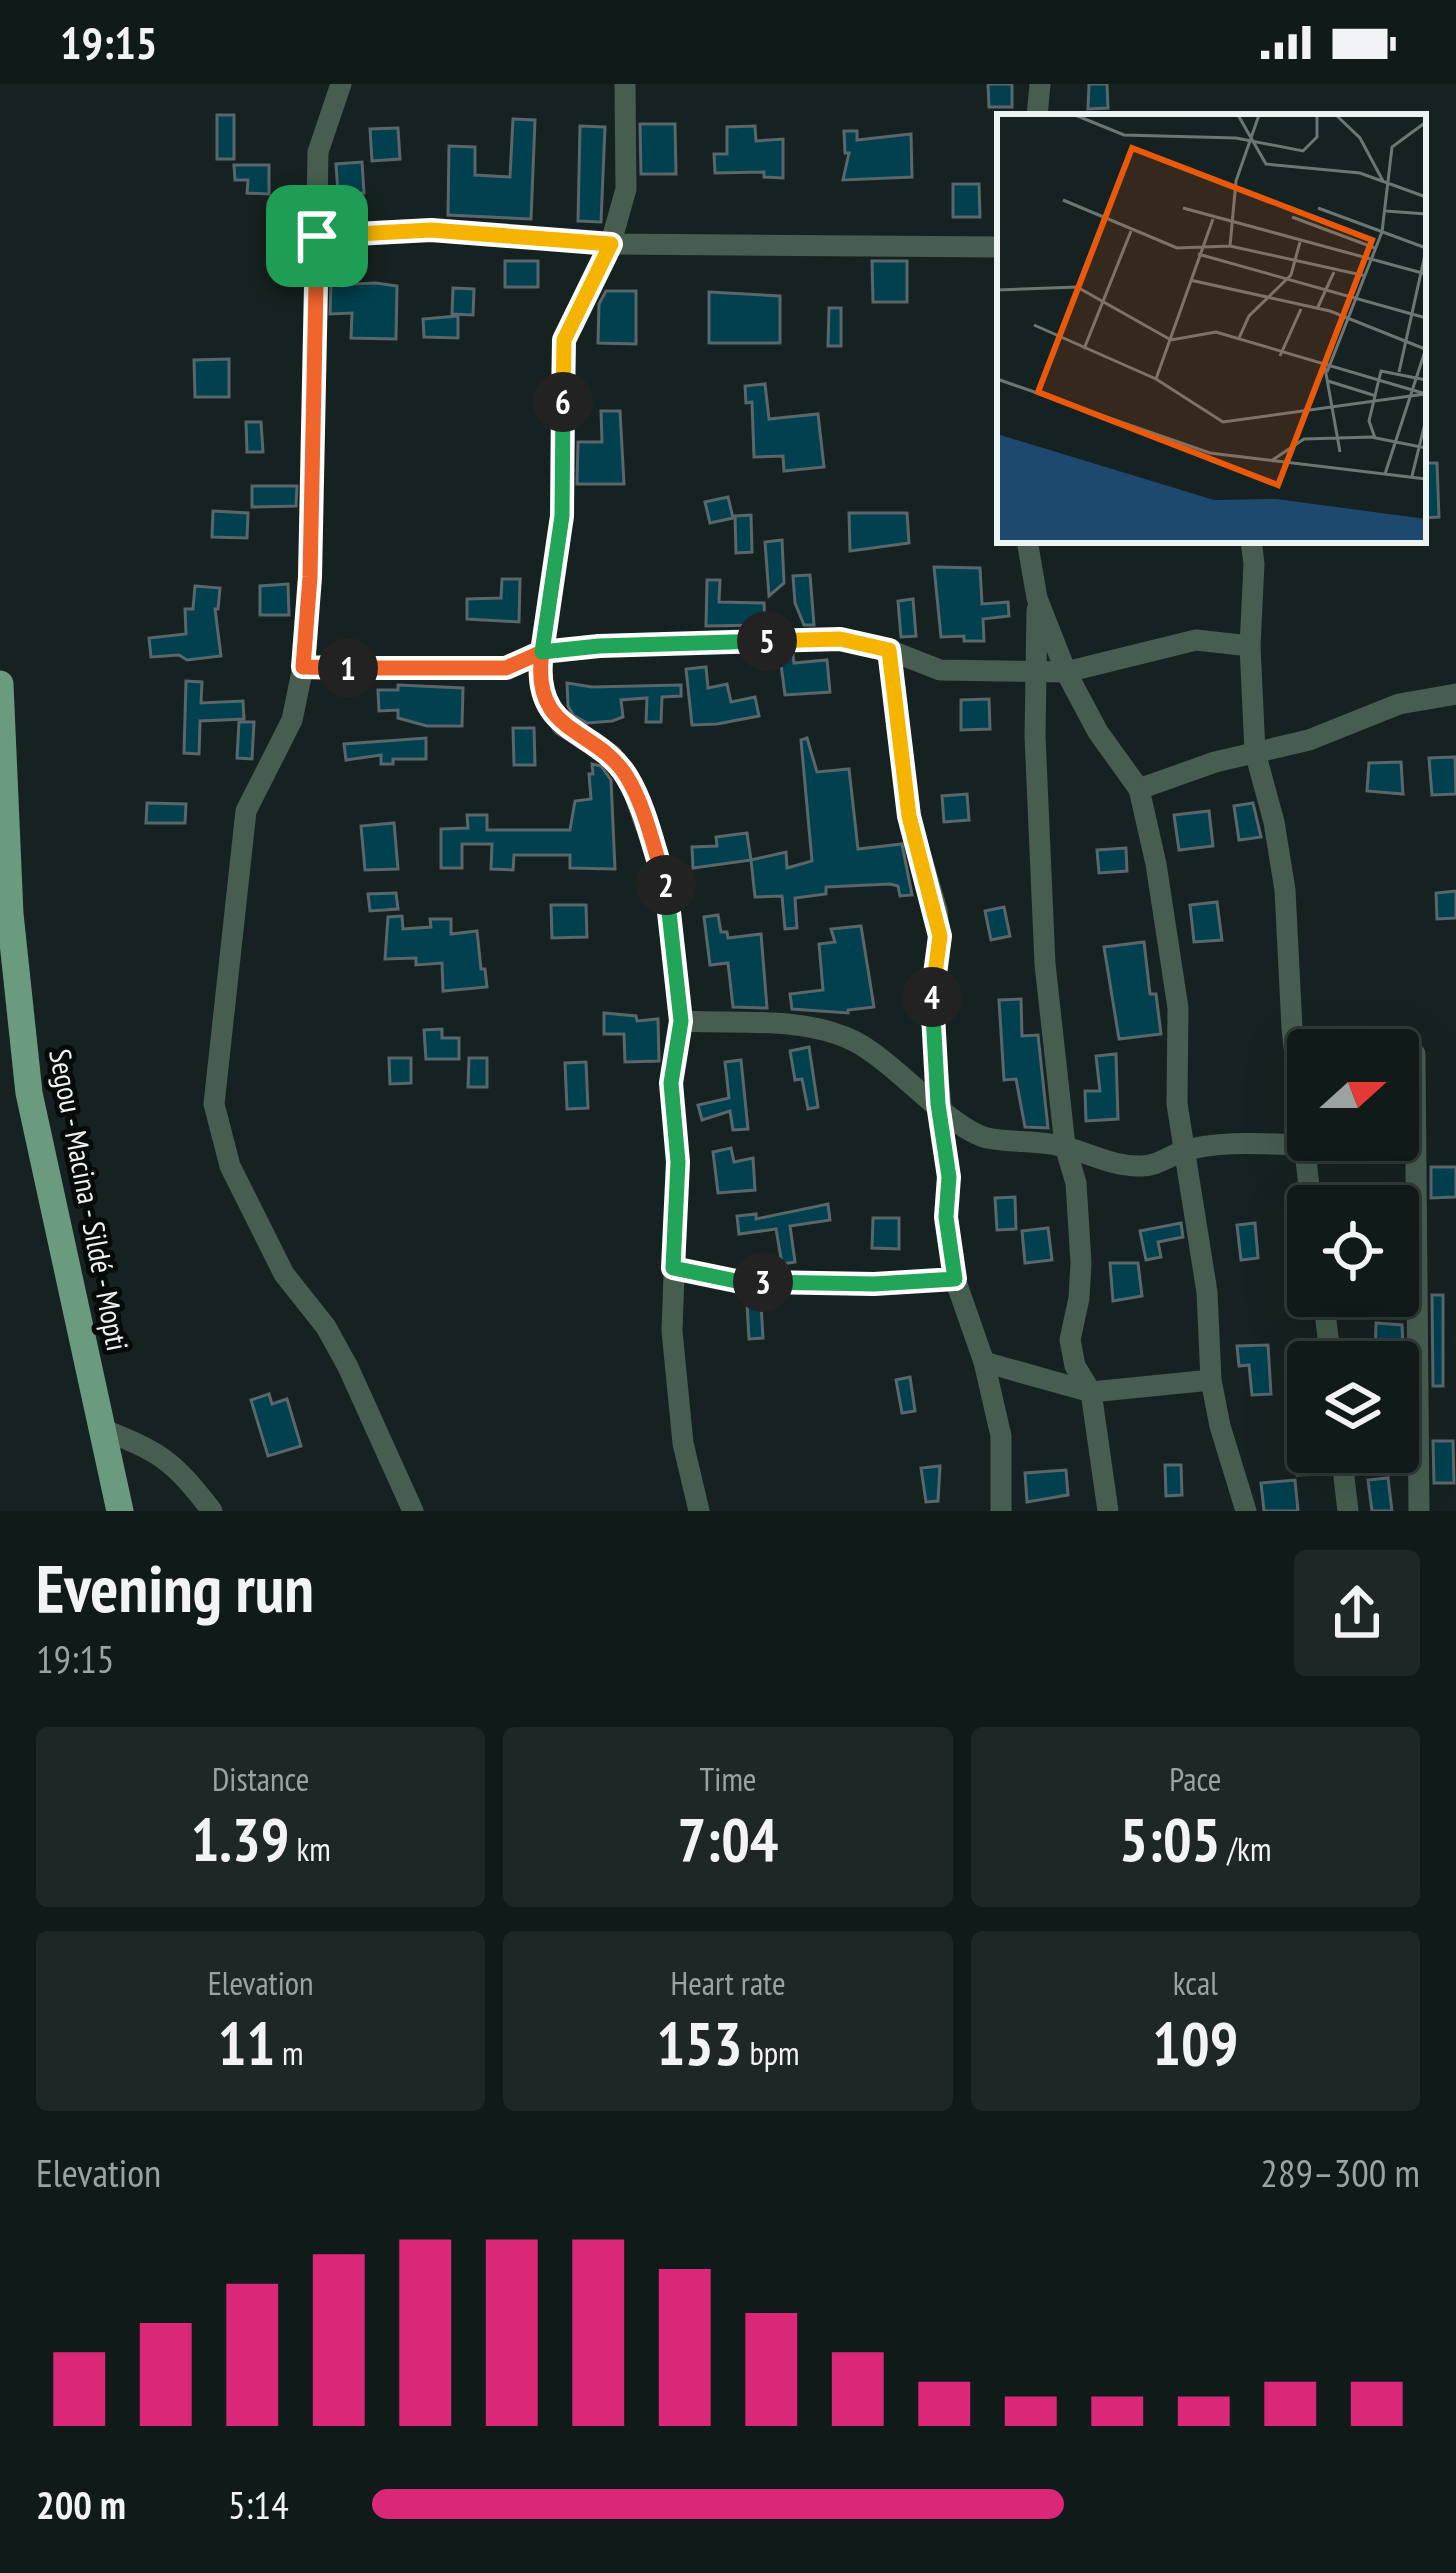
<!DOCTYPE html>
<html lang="en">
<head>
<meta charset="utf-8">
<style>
  body { margin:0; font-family:"PT Sans Narrow",sans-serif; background:#1e2726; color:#f1f3f6; height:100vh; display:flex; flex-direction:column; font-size:45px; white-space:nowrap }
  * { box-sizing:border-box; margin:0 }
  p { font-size:39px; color:#9ca1a2 }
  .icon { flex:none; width:66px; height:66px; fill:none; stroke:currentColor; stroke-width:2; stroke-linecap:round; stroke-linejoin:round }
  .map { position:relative; height:1427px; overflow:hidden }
  .drawer { display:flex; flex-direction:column; background:#101a19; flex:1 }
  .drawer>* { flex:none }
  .needle { width:78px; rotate:69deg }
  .buttons { position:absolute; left:1287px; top:945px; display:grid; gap:24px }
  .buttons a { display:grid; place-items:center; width:132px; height:132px; border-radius:12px; background:#101a19; box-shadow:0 12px 48px #0002,0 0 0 3px #303838; font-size:60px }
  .pin { position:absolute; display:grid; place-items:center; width:102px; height:102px; color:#fff; margin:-51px; border-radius:24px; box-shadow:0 6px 18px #0006 }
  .km { position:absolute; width:60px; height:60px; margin:-30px; border-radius:50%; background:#222; color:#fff; font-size:33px; line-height:60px; text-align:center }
  .round { display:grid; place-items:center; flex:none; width:126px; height:126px; border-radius:12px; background:#1e2726 }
  .headline { display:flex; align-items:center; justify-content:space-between; height:204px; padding:0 36px }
  h1 { font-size:66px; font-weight:700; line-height:90px }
  .stats { display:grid; grid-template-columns:repeat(3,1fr); gap:18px; height:204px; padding:12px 36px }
  .stats div { display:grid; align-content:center; border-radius:12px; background:#1e2726; text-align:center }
  .stats b { font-size:60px; font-weight:700 }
  .stats small { font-size:33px; font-weight:400 }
  .stats p { font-size:33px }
  .chart { height:336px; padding:24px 36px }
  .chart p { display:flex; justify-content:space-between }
  .chart svg { width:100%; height:216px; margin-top:12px; stroke:#db2777; stroke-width:6 }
  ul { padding:0 36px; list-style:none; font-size:39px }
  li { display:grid; grid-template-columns:192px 144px 1fr; align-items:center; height:90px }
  li i { height:30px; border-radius:15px; background:#db2777 }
  .status { display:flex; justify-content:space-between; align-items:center; height:84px; padding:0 60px; background:#101a19; direction:ltr }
  .status svg { height:33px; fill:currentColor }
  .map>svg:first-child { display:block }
  .building { fill:#00404f; stroke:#59666a; stroke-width:3 }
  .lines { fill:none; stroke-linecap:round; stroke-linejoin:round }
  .minor { stroke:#465d50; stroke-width:21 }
  .major { stroke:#6a9b7f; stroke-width:27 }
  .split-1-casing { stroke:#fff; stroke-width:24 }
  .split-2-casing { stroke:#fff; stroke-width:24 }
  .split-3-casing { stroke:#fff; stroke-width:24 }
  .split-4-casing { stroke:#fff; stroke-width:24 }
  .split-5-casing { stroke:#fff; stroke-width:24 }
  .split-6-casing { stroke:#fff; stroke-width:24 }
  .split-7-casing { stroke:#fff; stroke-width:24 }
  .split-1 { stroke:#f0652b; stroke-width:15 }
  .split-2 { stroke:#f0652b; stroke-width:15 }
  .split-3 { stroke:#22a559; stroke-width:15 }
  .split-4 { stroke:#22a559; stroke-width:15 }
  .split-5 { stroke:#f5b400; stroke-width:15 }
  .split-6 { stroke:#22a559; stroke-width:15 }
  .split-7 { stroke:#f5b400; stroke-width:15 }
  .labels { text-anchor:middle; stroke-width:10; stroke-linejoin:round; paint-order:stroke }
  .street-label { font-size:30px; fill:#ecf4f3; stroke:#060b0a }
  .inset-road { fill:none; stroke:#6c7675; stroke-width:3 }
  .view { fill:#e8590c; fill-opacity:0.15; stroke:#e8590c; stroke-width:6 }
  .inset-edge { fill:none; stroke:#ecf4f3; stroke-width:6 }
</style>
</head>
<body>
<div class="status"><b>19:15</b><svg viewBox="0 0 49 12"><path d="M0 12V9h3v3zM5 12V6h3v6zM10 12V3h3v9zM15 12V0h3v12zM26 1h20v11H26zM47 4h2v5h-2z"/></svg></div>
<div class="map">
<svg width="1456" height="1427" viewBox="0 0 1456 1427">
  <rect width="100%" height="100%" fill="#162221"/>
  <!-- building -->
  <g class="building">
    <polygon points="988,0 1012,0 1012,23 989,23"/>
    <polygon points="1089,0 1107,0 1108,24 1088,25"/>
    <rect x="217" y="31" width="17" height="44"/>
    <polygon points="513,35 535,36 531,135 448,131 449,62 475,63 475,91 510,93"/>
    <polygon points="640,40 675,40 676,90 641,90"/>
    <polygon points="580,42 605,43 601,138 578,137"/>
    <polygon points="755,42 756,57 783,55 783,94 764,93 764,88 715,89 714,70 727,70 727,43"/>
    <polygon points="398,44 400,75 372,77 370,45"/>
    <polygon points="844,47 857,47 857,56 911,50 912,93 843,96 849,69 845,69"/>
    <polygon points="362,78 364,109 338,110 336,80"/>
    <polygon points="234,81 269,81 269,110 247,109 248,96 235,96"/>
    <polygon points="953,100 979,100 980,133 953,133"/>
    <rect x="505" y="177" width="33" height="26"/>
    <polygon points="872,177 907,177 907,218 873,218"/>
    <polygon points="376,199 397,202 396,255 351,254 352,229 330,230 331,201"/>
    <polygon points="453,204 474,205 473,231 452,230"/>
    <polygon points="606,207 636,207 636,260 598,259 599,220"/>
    <polygon points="709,208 780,212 780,259 709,259"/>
    <polygon points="829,224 841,224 841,262 828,262"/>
    <polygon points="458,232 458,254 424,253 423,235"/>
    <polygon points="229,275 229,313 195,313 194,276"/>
    <polygon points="765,300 769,335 818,330 824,383 784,387 783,372 754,373 752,318 746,319 745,302"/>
    <polygon points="601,327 620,327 624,400 577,400 578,358 602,358"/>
    <polygon points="246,338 261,338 263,368 247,368"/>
    <polygon points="1423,379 1437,379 1439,433 1423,434"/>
    <polygon points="252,402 297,402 296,422 252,423"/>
    <polygon points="728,413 733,434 710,439 705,418"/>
    <polygon points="213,427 248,429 247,454 212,453"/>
    <polygon points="849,429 907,429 909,459 850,467"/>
    <polygon points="751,431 752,468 736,469 735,432"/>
    <polygon points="782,456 784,499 769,512 765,458"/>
    <polygon points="934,483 980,484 982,520 1008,518 1009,532 983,535 984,557 964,557 964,552 941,553"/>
    <polygon points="810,491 814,541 804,541 795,519 793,492"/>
    <polygon points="502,495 520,495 519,538 467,535 467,515 501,514"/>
    <polygon points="707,496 720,496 719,518 764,519 765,541 706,542"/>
    <polygon points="288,500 289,531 260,531 260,502"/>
    <polygon points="195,502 220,504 218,525 215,525 221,572 187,576 179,571 151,573 149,554 186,550 185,525 193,525"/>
    <polygon points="913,515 916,552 901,553 898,517"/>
    <polygon points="793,571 794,579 827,576 830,608 785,611 780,573"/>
    <polygon points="706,583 708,604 727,600 731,618 755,613 759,632 717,640 692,641 686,585"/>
    <polygon points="186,597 202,598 201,619 243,617 244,635 200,637 199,670 184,669"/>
    <polygon points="567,599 592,603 681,601 681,612 662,613 661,638 646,638 647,614 621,616 623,633 612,637 587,639 573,631 568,622"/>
    <polygon points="398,601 463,604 462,642 427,642 398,634 398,626 379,627 378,606 398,606"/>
    <polygon points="989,615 990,645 961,646 961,616"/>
    <polygon points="239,638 254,638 252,675 237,674"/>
    <polygon points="513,644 534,644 535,681 514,681"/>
    <polygon points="426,654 426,675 393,675 393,680 381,680 381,671 346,676 344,660"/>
    <polygon points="807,654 817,688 849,685 858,765 902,760 912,811 900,812 898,802 890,800 826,803 826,810 795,814 797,844 785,845 782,812 755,813 751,776 786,768 787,784 812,777 801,656"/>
    <polygon points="1455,673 1456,710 1432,711 1429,674"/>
    <polygon points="1401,678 1403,710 1367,707 1369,679"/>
    <polygon points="592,680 601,682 611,696 615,785 570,784 570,771 514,771 513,786 491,785 492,760 462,760 462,784 441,784 441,745 468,744 467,731 487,731 487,746 570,746 575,717 591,715 589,690 593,690"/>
    <polygon points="967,710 969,736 944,738 942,712"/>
    <polygon points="147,719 186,720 185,739 146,739"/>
    <polygon points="1253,719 1261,753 1239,756 1234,722"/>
    <polygon points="1209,727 1213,762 1179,766 1174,731"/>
    <polygon points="394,739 398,785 365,786 361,742"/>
    <polygon points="747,749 751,776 693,784 692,763 717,762 716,753"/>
    <polygon points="1126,764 1127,787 1099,789 1097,766"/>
    <polygon points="1456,807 1456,834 1437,835 1436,809"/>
    <polygon points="396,809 398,825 370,827 368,810"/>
    <polygon points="1217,818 1222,856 1194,858 1190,821"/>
    <polygon points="551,821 586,821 587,853 552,854"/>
    <polygon points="1004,823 1010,852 991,856 985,827"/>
    <polygon points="718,831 721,848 727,848 728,854 761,850 767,924 733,923 728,879 710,881 704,833"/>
    <polygon points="402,832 403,845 431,843 430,835 451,835 451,850 477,847 481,885 485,885 487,903 443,907 442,879 416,881 416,874 385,875 388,833"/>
    <polygon points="861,842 874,923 848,926 848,929 792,925 790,910 823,906 819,860 835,858 831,845"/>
    <polygon points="1144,858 1150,910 1156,910 1161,950 1119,955 1104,863"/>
    <polygon points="1021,915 1022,952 1038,951 1048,1044 1025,1043 1016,995 1004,996 999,916"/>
    <polygon points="604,929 636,932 637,937 658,935 659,977 625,978 624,950 604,950"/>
    <polygon points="442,945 442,954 459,954 459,975 426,975 424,946"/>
    <polygon points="809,963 818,1023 808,1025 802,995 795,996 790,967"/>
    <polygon points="1116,970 1118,1035 1086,1037 1085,1007 1100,1007 1096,972"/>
    <polygon points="389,974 411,974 411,999 390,1000"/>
    <polygon points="469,974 487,974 487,1003 468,1003"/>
    <polygon points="741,976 748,1045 733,1046 730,1027 702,1036 698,1021 729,1014 725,978"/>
    <polygon points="586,978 588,1024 567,1025 565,979"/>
    <polygon points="731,1064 734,1078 753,1074 755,1106 718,1109 713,1068"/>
    <polygon points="1431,1083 1456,1083 1456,1113 1431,1114"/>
    <polygon points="1015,1113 1016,1145 997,1146 995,1114"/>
    <polygon points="828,1120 830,1136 790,1142 795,1178 782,1180 776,1145 739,1150 737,1132 756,1130 756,1135"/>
    <polygon points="873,1134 899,1134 899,1165 872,1164"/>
    <polygon points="1181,1139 1183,1153 1158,1158 1161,1173 1146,1176 1140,1147"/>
    <polygon points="1255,1139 1258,1174 1241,1176 1237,1141"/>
    <polygon points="1048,1144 1052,1176 1025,1179 1022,1147"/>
    <polygon points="1110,1179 1138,1179 1142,1212 1113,1217"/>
    <polygon points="1432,1211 1443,1211 1443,1302 1433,1302"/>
    <polygon points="747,1220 761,1220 763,1254 749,1255"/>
    <polygon points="1376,1239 1402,1241 1403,1262 1397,1262 1397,1278 1375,1278"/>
    <polygon points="1268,1261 1271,1310 1252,1311 1249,1281 1239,1282 1237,1262"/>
    <polygon points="910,1293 915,1327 902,1329 896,1296"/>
    <polygon points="269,1310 272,1320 287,1315 301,1362 268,1372 251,1316"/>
    <polygon points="1291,1345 1304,1345 1304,1351 1308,1351 1308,1368 1319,1368 1320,1390 1297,1391"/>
    <polygon points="1433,1357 1453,1357 1454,1399 1434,1399"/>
    <polygon points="1398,1358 1403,1358 1404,1390 1384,1390 1383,1368 1398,1368"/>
    <polygon points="1165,1381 1181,1381 1182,1411 1166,1412"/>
    <polygon points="940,1382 938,1417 926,1418 921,1384"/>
    <polygon points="1066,1386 1068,1411 1027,1418 1025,1389"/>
    <polygon points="1388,1394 1392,1427 1372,1427 1368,1396"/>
    <polygon points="1295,1396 1298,1427 1264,1427 1261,1399"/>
  </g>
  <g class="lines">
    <!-- minor -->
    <g class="minor">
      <polyline points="341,0 318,68 310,493 303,583 292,636 246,727 214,1020 230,1082 284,1190 326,1243 348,1283 413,1427"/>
      <polyline points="625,0 626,105 608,169 564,256 562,432 540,587 547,616 562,642 612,671 630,698 667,803 681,937 671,999 678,1078 672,1247 683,1359 699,1427"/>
      <polyline points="1037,33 1040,0"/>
      <polyline points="317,152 431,145 611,160 1000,163"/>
      <polyline points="1027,456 1037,514 1066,588 1098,648 1139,705 1156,780 1178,924 1177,1020 1207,1208 1211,1296 1220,1342 1246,1427"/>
      <polyline points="1251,456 1254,480 1250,562 1255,668 1274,738 1285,806 1292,944 1311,1122"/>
      <polyline points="1037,526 1035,652 1045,880 1065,1062 1076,1099 1081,1179 1079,1214 1070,1256 1075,1282 1091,1308 1108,1427"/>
      <polyline points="889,566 909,732 937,826 940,852 930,921 949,1093 946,1133 955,1195 984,1278 1001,1352 1001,1427"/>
      <polyline points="303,583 506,584 542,568 599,562 840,555 889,566 940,586 1066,588 1196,556 1250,562"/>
      <polyline points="1139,705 1215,678 1309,656 1399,620 1456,610"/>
      <path d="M681 937C736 940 804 932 854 957 897 979 950 1045 987 1054 1011 1059 1037 1056 1061 1062 1088 1068 1112 1083 1141 1082 1158 1082 1168 1072 1184 1067 1217 1056 1268 1060 1303 1061"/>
      <polyline points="1415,970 1419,1427"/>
      <polyline points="673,1184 737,1197 874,1200 955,1195"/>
      <polyline points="1323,1212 1331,1278"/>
      <polyline points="984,1278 1091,1308 1211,1296"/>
      <path d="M100 1344C161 1369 171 1374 212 1427"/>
      <polyline points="1341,1368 1348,1427"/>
    </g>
    <!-- major -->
    <polyline class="major" points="0,600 10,830 29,1009 120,1427"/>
  </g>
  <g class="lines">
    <defs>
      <polyline id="split-1" points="317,152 310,493 303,583 348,584"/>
      <path id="split-2" d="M348 584H506L542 568C530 652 596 642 627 693 646 724 654 767 666 801"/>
      <polyline id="split-3" points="666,801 681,937 671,999 678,1078 673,1184 736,1197 763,1198"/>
      <polyline id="split-4" points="763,1198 874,1200 955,1195 946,1133 949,1093 938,1020 932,913"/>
      <polyline id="split-5" points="767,557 840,555 889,566 909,732 940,852 932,913"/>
      <polyline id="split-6" points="563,318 562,432 542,568 599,562 767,557"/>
      <polyline id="split-7" points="317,152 431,146 611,160 564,256 563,318"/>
    </defs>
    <!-- split-1 casing -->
    <use href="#split-1" class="split-1-casing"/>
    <!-- split-2 casing -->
    <use href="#split-2" class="split-2-casing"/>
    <!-- split-3 casing -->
    <use href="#split-3" class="split-3-casing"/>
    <!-- split-4 casing -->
    <use href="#split-4" class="split-4-casing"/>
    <!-- split-5 casing -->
    <use href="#split-5" class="split-5-casing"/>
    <!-- split-6 casing -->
    <use href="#split-6" class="split-6-casing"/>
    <!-- split-7 casing -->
    <use href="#split-7" class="split-7-casing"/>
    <!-- split-1 -->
    <use href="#split-1" class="split-1"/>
    <!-- split-2 -->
    <use href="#split-2" class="split-2"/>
    <!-- split-3 -->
    <use href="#split-3" class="split-3"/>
    <!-- split-4 -->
    <use href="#split-4" class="split-4"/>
    <!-- split-5 -->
    <use href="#split-5" class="split-5"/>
    <!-- split-6 -->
    <use href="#split-6" class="split-6"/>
    <!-- split-7 -->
    <use href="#split-7" class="split-7"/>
  </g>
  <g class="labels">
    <!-- street labels -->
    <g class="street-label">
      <text transform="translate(88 1116) rotate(79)" y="10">Segou - Macina - Sildé - Mopti</text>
    </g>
  </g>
  <!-- overview -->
  <g transform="translate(997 30)">
    <rect width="429" height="429" fill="#162221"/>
    <path d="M0 320 217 386 279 385 429 405V428H0Z" fill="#1e496e"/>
    <path class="inset-road" d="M78 1 127 21 239 24 306 37 320 23V1M241 1 269 50 363 59 429 83M339 1 363 24 386 67M66 86 180 134 233 132 369 162M186 94 429 160M321 94 429 134M389 97 429 100M295 103 378 134M233 132 239 67 262 1M201 140 429 204M193 166 333 197 428 235M0 176 80 173 174 226 219 218 429 280M320 195 337 158M37 211 159 265 226 308 428 280M242 224 252 202 294 161 303 128M87 235 134 117M283 242 304 195M328 254 343 338M330 258 385 118 395 33 429 8M402 258 429 136M0 265 213 339 429 365M159 265 216 105M331 267 379 282M378 324 372 307 384 257 429 266M274 347 307 325 374 323 429 334M388 360 429 234M415 362 429 305"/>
    <path class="view" d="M135 34 375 126 281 371 41 278Z"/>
    <rect width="429" height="429" class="inset-edge"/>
  </g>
</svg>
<div class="buttons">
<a><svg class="needle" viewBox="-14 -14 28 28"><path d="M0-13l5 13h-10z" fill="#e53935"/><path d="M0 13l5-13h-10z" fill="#9ca1a2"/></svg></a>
<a><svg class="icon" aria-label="locate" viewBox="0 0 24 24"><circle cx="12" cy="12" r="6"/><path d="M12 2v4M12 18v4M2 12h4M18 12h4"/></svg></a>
<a><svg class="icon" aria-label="layers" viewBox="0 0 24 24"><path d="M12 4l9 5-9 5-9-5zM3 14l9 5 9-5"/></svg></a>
</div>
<div class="pin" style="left:317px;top:152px;background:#1e9e55"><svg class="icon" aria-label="arrive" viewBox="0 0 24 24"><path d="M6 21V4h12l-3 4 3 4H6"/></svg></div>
<b class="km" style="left:348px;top:584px">1</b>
<b class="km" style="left:666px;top:801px">2</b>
<b class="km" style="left:763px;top:1198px">3</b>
<b class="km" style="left:932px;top:913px">4</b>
<b class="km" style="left:767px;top:557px">5</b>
<b class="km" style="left:563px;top:318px">6</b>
</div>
<section class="drawer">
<div class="headline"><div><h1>Evening run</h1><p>19:15</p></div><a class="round"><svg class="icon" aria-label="share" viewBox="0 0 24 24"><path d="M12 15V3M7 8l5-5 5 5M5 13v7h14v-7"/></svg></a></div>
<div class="stats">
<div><p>Distance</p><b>1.39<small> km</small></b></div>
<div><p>Time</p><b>7:04</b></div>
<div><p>Pace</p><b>5:05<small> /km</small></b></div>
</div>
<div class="stats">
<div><p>Elevation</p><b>11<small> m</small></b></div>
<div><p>Heart rate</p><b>153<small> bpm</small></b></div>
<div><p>kcal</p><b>109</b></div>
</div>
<div class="chart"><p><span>Elevation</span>289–300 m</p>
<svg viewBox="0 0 160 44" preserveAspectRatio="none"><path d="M5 44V29M15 44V23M25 44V15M35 44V9M45 44V6M55 44V6M65 44V6M75 44V12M85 44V21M95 44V29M105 44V35M115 44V38M125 44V38M135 44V38M145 44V35M155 44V35"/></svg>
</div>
<ul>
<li><b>200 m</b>5:14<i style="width:66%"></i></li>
</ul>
</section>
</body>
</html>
